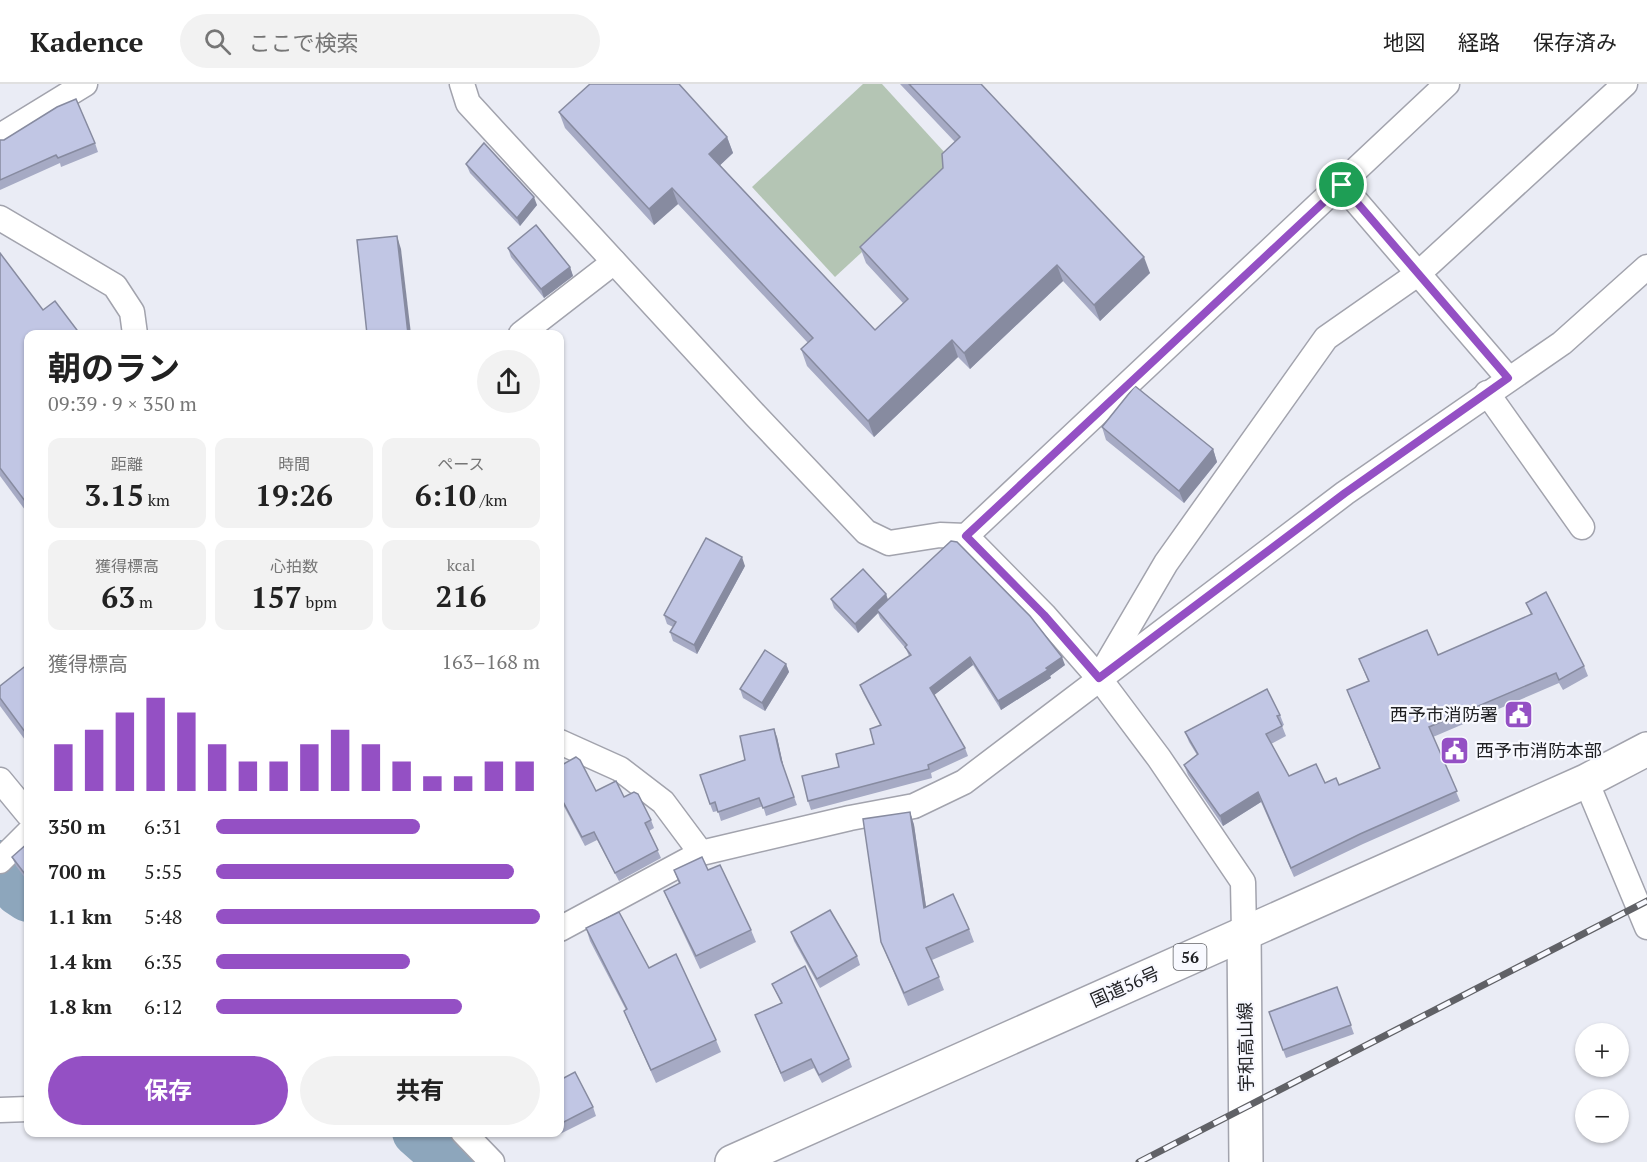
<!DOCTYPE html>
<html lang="ja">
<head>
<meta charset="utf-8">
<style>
  body { margin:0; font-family:"PT Serif","Noto Sans JP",serif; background:#f2f2f2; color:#222; height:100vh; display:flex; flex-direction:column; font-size:22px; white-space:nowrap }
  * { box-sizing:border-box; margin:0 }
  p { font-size:20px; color:#767676 }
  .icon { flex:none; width:33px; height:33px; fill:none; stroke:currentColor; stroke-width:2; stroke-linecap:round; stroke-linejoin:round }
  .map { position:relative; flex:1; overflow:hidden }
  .side { position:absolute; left:24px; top:246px; width:540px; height:807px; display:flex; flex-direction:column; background:#fff; border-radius:12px; box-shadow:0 2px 4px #0004 }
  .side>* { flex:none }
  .fabs { position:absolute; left:1575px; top:939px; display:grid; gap:12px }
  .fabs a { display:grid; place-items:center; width:54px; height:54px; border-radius:50%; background:#fff; box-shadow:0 2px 4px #0004; font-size:30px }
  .pin { position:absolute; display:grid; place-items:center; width:51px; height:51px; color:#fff; margin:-26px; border:3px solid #fff; border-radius:50%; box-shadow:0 2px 6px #0007 }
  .round { display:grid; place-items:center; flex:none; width:63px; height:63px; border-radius:32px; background:#f2f2f2 }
  .overview { display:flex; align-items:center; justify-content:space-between; height:102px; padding:0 24px }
  h1 { font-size:33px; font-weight:700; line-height:45px }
  .metrics { display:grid; grid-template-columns:repeat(3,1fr); gap:9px; height:102px; padding:6px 24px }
  .metrics div { display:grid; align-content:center; border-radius:12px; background:#f2f2f2; text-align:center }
  .metrics b { font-size:30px; font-weight:700 }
  .metrics small { font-size:16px; font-weight:400 }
  .metrics p { font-size:16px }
  .chart { height:168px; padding:12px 24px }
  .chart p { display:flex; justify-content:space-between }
  .chart svg { width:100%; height:108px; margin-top:6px; stroke:#9450c4; stroke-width:6 }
  .action { display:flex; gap:12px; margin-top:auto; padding:12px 24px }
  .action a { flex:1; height:69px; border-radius:36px; background:#9450c4; color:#fff; font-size:24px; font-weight:700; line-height:69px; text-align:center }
  .action a+a { background:#f2f2f2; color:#222 }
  ul { padding:0 24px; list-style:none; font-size:20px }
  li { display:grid; grid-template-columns:96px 72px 1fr; align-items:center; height:45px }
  li i { height:15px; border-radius:8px; background:#9450c4 }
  header { display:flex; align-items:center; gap:36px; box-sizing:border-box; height:84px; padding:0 30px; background:#fff; border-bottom:2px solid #e0e0e0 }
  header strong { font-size:28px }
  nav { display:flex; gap:33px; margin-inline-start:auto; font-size:21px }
  .search { width:420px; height:54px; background:#f2f2f2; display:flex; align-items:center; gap:15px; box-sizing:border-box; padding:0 21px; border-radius:33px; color:#767676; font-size:22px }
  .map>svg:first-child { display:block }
  .green { fill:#b4c5b4 }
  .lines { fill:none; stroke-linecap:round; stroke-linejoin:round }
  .river { stroke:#8da6bc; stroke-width:50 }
  .street-casing { stroke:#a2a3ad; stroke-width:27 }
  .secondary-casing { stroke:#a2a3ad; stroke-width:36 }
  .highway-casing { stroke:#a2a3ad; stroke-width:36 }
  .street { stroke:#fff; stroke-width:24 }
  .secondary { stroke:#fff; stroke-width:33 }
  .highway { stroke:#fff; stroke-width:33 }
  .rail-casing { stroke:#606166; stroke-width:7 }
  .rail { stroke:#f8f9ff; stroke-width:4.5; stroke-dasharray:14; stroke-linecap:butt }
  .wall { fill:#a6aac4 }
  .shaded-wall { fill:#878ba0 }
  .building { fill:#c1c6e4; stroke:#878ba0; stroke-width:1.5 }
  .route-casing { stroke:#fff; stroke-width:12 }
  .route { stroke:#9450c4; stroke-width:8 }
  .labels { text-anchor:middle; stroke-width:4.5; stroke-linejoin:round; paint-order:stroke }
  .shield { fill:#f8f9ff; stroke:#616266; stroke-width:1.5 }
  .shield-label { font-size:16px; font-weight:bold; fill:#202124 }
  .poi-label { font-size:18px; fill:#202124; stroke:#f8f9ff; text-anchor:end }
  .street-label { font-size:18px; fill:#202124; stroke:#f8f9ff }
</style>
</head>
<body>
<header>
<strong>Kadence</strong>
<div class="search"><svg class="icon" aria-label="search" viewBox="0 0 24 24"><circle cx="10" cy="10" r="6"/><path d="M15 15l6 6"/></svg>ここで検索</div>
<nav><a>地図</a><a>経路</a><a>保存済み</a></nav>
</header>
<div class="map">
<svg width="1647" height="1078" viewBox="0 0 1647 1078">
  <rect width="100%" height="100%" fill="#eaecf5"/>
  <!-- green -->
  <polygon class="green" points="863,0 882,0 956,81 835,193 752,103"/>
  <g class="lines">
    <!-- river -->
    <g class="river">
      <polyline points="0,781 19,807 28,813"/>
      <polyline points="417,1048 451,1078"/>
    </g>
    <defs>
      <g id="street">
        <polyline points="462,0 468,19 756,332 866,448 889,459 940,451 966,452 1044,531 1099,594 1159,674 1243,798 1244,848"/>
        <polyline points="0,52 85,0"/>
        <polyline points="1342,101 1508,294"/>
        <polyline points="0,134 115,202 132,228 135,250"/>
        <polyline points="521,250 614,178"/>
        <polyline points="1487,309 1582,443"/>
        <polyline points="966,452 1447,0"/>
        <polyline points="1105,583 1166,479 1326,254 1419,189 1625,0"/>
        <polyline points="560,658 620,685 663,718 701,769"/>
        <polyline points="0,696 28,730"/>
        <polyline points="1586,697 1647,843"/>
        <polyline points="0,777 28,749"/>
        <polyline points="560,845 701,769 850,734 914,722 964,698 1345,409 1562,259 1647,183"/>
        <polyline points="0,1026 28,1025"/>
        <polyline points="463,1048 492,1078"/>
      </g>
      <polyline id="secondary" points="1244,848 1246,1078"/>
      <polyline id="highway" points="732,1078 1586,697 1647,665"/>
    </defs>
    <!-- street casing -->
    <use href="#street" class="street-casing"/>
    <!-- secondary casing -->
    <use href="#secondary" class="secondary-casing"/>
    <!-- highway casing -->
    <use href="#highway" class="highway-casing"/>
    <!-- street -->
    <use href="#street" class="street"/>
    <!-- secondary -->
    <use href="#secondary" class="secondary"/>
    <!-- highway -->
    <use href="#highway" class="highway"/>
    <defs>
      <polyline id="rail" points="1139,1078 1647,817"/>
    </defs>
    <!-- rail casing -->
    <use href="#rail" class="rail-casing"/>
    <!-- rail -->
    <use href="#rail" class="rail"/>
  </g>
  <!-- wall -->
  <g class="wall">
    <polygon points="900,0 981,0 1150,189 1100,237 1063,197 970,285 958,273 874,353 807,282 801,265 808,259 678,120 654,141 565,44 559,28 727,53 733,69 720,81 875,246 903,219 866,179 860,163 943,84 955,58"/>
    <polygon points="0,56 95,59 98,68 61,83 60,79 0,106"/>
    <polygon points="466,80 537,121 520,142 470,89"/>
    <polygon points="508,164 570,183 573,192 544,214 511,173"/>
    <polygon points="0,169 28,250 28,430 0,392"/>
    <polygon points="1102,343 1213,365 1217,378 1184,419 1106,356"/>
    <polygon points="745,482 697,570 673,557 670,548 673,543 667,540 664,531"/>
    <polygon points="886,510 888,516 1065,581 1050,592 1051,594 1001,626 973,581 934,611 965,664 968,672 931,689 932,694 811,726 808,717 839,683 874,660 880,641 863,609 860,601 909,572 906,565 880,534 878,529 858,549 834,524 831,515"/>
    <polygon points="1526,519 1584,582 1588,592 1563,606 1559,599 1433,653 1460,717 1363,760 1294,793 1261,718 1223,742 1188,691 1184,681 1197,671 1189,658 1185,648 1280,631 1284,641 1282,642 1286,652 1271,660 1289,692 1339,701 1379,684 1347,606 1368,597 1359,575 1438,571 1531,531"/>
    <polygon points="28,580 28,660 0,622 0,602"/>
    <polygon points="786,580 789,588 765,627 743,614 740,605"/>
    <polygon points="777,653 784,685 797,721 766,732 763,722 721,737 718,727 713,728 710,720 745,676"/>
    <polygon points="560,682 596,707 624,713 651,736 654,744 649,747 661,774 619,797 597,756 585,762 560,715"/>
    <polygon points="910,728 914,741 926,823 969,845 974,858 932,876 944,906 908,922 881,858"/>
    <polygon points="28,759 28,798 16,782 12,773"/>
    <polygon points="674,786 708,786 751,846 756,858 700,885 669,819 664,807 679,800"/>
    <polygon points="586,844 649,884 716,956 721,968 656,999 629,939 624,927 626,926 590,857"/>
    <polygon points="791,848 857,872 860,881 820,904 794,857"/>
    <polygon points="772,900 849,975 852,983 822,999 814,984 784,998 755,931 781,919"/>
    <polygon points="1337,903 1354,950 1286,974 1269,928"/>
    <polygon points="560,918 562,926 560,928"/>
    <polygon points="560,996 593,1023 596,1032 560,1050 559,1048"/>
  </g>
  <!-- shaded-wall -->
  <g class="shaded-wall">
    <polygon points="727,53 733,69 715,86 709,70"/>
    <polygon points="672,104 678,120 654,141 649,125"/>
    <polygon points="534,113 537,121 520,142 517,134"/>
    <polygon points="397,152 401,165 411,250 408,250"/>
    <polygon points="1144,173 1150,189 1100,237 1094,221"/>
    <polygon points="1057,181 1063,197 970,285 964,269"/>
    <polygon points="570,183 573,192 544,214 541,205"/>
    <polygon points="952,256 958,273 874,353 868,337"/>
    <polygon points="1213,365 1217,378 1184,419 1179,407"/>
    <polygon points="742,473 745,482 697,570 694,561"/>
    <polygon points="886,510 889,519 877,526 878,529 858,549 855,540"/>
    <polygon points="970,573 973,581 933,612 930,604"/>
    <polygon points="1062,573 1065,581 1050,592 1051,594 1001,626 998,617"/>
    <polygon points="786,580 789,588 765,627 762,619"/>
    <polygon points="774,645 777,653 784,685 781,676"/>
    <polygon points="1258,708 1261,718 1223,742 1220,732"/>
    <polygon points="910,728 914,741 928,836 924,824"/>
  </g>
  <!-- building -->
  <g class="building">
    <polygon points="590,0 679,0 727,53 709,70 875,246 908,215 860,163 943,84 942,70 960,53 909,0 981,0 1144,173 1094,221 1057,181 964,269 952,256 868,337 801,265 813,254 672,104 649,125 559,28"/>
    <polygon points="76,15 95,59 58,74 56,71 0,96 0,56 4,56 57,23"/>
    <polygon points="484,59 534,113 517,134 466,80"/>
    <polygon points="536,141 570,183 541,205 508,164"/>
    <polygon points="397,152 408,250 367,250 357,156"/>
    <polygon points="0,169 43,226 55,217 80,250 28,250 28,421 0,384"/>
    <polygon points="1135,302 1213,365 1179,407 1102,343"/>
    <polygon points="706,454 742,473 694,561 670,548 676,538 664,531"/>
    <polygon points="951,457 957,458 1030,532 1062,573 1046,584 1048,586 998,617 970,573 930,604 965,664 928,681 929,685 808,717 802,692 839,683 836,670 874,660 870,645 881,641 860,601 911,571 905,563 907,561 877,526"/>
    <polygon points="863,485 886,510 855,540 831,515"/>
    <polygon points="1546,508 1584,582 1559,596 1556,589 1429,643 1457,707 1360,750 1291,784 1258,708 1220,732 1184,681 1198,670 1185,648 1267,605 1280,631 1277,632 1282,642 1266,650 1289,692 1316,680 1325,699 1336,694 1339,701 1380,684 1347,606 1369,597 1359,575 1427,546 1438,571 1532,530 1526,519"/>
    <polygon points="765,566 786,580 762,619 740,605"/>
    <polygon points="28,580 28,652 0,614 0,602"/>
    <polygon points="774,645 781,676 794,713 763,724 759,714 718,728 715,718 710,720 700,691 745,676 740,652"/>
    <polygon points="576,673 580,676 596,707 616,697 624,713 634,708 638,710 651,736 645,739 658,766 615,789 594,748 582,753 560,712 560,682"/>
    <polygon points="910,728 924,824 953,810 969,845 926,864 939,893 904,909 881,858 863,735"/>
    <polygon points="28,759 28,794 12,773"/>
    <polygon points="702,773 708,786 720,781 751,846 696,872 664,807 680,799 674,786"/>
    <polygon points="830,826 857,872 817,895 791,848"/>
    <polygon points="619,828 649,884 676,870 716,956 651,986 624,927 627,925 586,844"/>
    <polygon points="805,882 849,975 819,991 811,975 781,989 755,931 782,919 772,900"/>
    <polygon points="1337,903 1351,941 1283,966 1269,928"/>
    <polygon points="575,988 593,1023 560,1040 560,996"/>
  </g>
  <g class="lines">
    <defs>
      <polygon id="route" points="1342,101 1508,294 1345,409 1099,594 1044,531 966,452"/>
    </defs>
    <!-- route casing -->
    <use href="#route" class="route-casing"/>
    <!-- route -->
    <use href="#route" class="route"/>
  </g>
  <!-- icons -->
  <defs>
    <symbol id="civic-square" viewBox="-11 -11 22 22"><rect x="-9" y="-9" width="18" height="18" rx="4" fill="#9450c4" stroke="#f8f9ff"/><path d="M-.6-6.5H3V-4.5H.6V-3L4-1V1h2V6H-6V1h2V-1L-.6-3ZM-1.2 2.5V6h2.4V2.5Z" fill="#fff"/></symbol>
  </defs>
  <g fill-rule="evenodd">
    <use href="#civic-square" x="1502" y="614" width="33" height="33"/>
    <use href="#civic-square" x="1438" y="650" width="33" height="33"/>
  </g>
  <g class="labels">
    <!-- shield labels -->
    <rect class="shield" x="1173.5" y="860" width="33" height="26" rx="4.5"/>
    <g class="shield-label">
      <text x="1190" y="879">56</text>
    </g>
    <!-- poi labels -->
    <g class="poi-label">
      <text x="1498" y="637">西予市消防署</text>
      <text x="1476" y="673" text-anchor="start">西予市消防本部</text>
    </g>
    <!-- street labels -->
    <g class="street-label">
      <text transform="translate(1125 903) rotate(-24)" y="6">国道56号</text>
      <text transform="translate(1246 963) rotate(-91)" y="6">宇和高山線</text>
    </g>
  </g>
</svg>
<div class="fabs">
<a>+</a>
<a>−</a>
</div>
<div class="pin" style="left:1342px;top:101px;background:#1e9e55"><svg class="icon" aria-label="arrive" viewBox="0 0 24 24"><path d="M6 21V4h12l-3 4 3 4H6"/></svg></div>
<section class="side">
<div class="overview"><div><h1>朝のラン</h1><p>09:39 · 9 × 350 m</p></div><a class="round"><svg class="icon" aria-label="share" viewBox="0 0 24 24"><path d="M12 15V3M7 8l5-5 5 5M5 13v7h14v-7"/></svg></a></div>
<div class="metrics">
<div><p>距離</p><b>3.15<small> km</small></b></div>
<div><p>時間</p><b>19:26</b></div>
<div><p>ペース</p><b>6:10<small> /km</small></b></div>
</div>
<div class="metrics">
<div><p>獲得標高</p><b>63<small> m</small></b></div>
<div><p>心拍数</p><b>157<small> bpm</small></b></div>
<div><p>kcal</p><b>216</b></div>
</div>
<div class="chart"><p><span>獲得標高</span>163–168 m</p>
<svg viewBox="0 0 160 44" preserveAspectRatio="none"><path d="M5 44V25M15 44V19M25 44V12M35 44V6M45 44V12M55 44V25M65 44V32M75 44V32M85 44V25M95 44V19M105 44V25M115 44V32M125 44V38M135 44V38M145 44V32M155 44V32"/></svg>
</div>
<ul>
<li><b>350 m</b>6:31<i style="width:63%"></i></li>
<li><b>700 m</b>5:55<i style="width:92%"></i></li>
<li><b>1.1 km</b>5:48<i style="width:100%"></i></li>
<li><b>1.4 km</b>6:35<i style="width:60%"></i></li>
<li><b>1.8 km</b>6:12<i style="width:76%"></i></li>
</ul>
<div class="action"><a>保存</a><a>共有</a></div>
</section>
</div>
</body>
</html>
